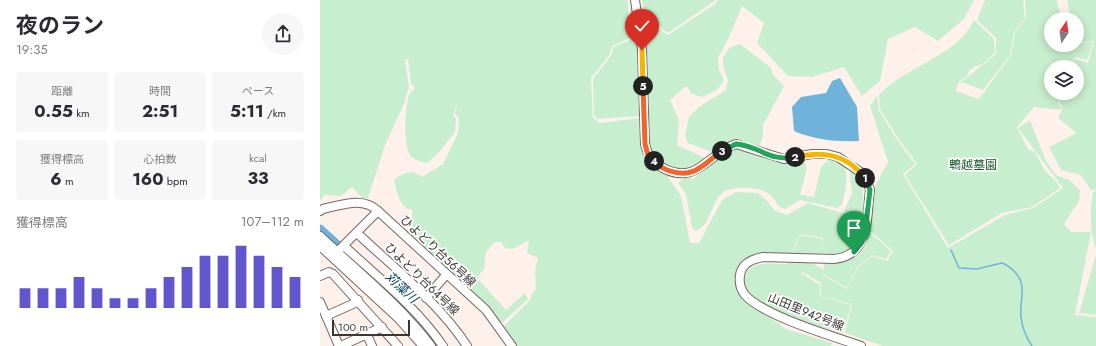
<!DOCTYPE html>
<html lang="ja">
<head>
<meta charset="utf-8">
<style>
  body { margin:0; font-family:Jost,"Noto Sans JP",sans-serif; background:#f7f7f7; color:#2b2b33; height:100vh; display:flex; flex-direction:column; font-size:15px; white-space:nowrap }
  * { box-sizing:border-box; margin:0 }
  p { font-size:13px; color:#7c7c81 }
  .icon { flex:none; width:22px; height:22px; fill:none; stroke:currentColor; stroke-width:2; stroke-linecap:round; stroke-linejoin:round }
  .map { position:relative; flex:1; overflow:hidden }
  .panel { display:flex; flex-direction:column; background:#fff; width:320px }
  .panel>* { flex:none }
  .needle { width:26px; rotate:13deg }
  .tools { position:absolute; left:724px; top:12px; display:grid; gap:8px }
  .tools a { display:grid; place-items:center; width:40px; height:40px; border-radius:50%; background:#fff; box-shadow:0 2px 10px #0003; font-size:20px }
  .scale { position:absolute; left:12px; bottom:10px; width:78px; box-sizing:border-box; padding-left:4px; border:2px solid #3c3633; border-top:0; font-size:11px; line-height:14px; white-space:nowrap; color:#3c3633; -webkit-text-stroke:3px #fff; paint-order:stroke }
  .pin { position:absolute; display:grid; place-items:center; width:34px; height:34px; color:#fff; margin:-41px -17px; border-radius:50% 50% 50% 0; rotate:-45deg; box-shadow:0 0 4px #0007 }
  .pin .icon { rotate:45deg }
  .km { position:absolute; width:20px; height:20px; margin:-10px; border-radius:50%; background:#222; color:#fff; font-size:11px; line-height:20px; text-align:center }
  .round { display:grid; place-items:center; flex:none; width:42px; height:42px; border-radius:21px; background:#f7f7f7 }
  .overview { display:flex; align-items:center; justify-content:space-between; height:68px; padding:0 16px }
  h1 { font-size:22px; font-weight:700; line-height:30px }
  .metrics { display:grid; grid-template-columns:repeat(3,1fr); gap:6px; height:68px; padding:4px 16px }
  .metrics div { display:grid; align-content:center; border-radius:4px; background:#f7f7f7; text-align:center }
  .metrics b { font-size:17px; font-weight:700 }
  .metrics small { font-size:11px; font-weight:400 }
  .metrics p { font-size:11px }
  .chart { height:112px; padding:8px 16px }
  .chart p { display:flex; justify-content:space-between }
  .chart svg { width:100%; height:72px; margin-top:4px; stroke:#6256ce; stroke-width:6 }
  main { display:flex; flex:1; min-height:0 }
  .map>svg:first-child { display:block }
  .green { fill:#c7eece }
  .water { fill:#6fb3db }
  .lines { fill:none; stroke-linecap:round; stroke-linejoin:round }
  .stream { stroke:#6fb3db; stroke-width:1.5 }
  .river { stroke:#6fb3db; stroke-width:9 }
  .minor-casing { stroke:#756762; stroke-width:10 }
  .minor { stroke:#fff; stroke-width:8 }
  .split-1-casing { stroke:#fff; stroke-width:8 }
  .split-2-casing { stroke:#fff; stroke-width:8 }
  .split-3-casing { stroke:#fff; stroke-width:8 }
  .split-4-casing { stroke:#fff; stroke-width:8 }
  .split-5-casing { stroke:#fff; stroke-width:8 }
  .split-6-casing { stroke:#fff; stroke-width:8 }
  .split-1 { stroke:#22a559; stroke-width:5 }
  .split-2 { stroke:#f5b400; stroke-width:5 }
  .split-3 { stroke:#22a559; stroke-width:5 }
  .split-4 { stroke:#f0652b; stroke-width:5 }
  .split-5 { stroke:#f0652b; stroke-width:5 }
  .split-6 { stroke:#f5b400; stroke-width:5 }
  .labels { text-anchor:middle; stroke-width:3.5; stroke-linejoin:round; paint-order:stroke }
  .park-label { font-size:12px; fill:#1b592d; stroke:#fff }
  .street-label { font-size:12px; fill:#3c3633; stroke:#fff }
  .water-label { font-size:13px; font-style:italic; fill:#06415b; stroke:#fff }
</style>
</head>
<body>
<main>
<section class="panel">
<div class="overview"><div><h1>夜のラン</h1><p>19:35</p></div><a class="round"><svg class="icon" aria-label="share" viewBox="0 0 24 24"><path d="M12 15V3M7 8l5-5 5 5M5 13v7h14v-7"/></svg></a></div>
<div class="metrics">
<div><p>距離</p><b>0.55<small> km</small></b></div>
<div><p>時間</p><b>2:51</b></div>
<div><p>ペース</p><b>5:11<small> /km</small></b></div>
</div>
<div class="metrics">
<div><p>獲得標高</p><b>6<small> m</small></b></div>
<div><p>心拍数</p><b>160<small> bpm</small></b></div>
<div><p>kcal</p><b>33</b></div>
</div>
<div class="chart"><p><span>獲得標高</span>107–112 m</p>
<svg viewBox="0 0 160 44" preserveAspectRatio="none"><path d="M5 44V32M15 44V32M25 44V32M35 44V25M45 44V32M55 44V38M65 44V38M75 44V32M85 44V25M95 44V19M105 44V12M115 44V12M125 44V6M135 44V12M145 44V19M155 44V25"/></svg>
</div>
</section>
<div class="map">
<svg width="776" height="346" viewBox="0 0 776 346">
  <rect width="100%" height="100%" fill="#fef1ec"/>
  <!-- green -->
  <g class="green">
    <path d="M0 0H308V18L315 36 292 46 290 54 271 78 273 118 280 123 328 117 323 10 334 26 348 35 395 4 398 0H654L644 19 618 41 595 27 568 39 560 81 542 96 524 67 492 77 468 76 437 43 444 23 422 6 409 37 398 58 399 70 404 80 398 89 383 97 372 94 366 86 350 100 359 120 357 145 385 158 348 177 361 196 370 243H379L402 200 416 192 438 193 448 202 455 211 467 215 488 203 523 213 532 194 529 165 542 179 544 219 535 243 522 254 473 253 480 235 502 239V252L503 238 480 234 472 253 439 255 423 260 416 274 420 296 466 329 512 343 511 346H197L182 328 211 299V295L216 289 215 272 218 258 207 253 209 240 193 249 185 248 181 242H175L166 252 164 269 157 278 186 310 205 293 208 299 182 323 86 231 92 225V210C80 209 76 190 74 180 84 172 91 169 102 177L123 164 138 133 139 118 135 114 138 101 133 116 136 118 135 132 120 151 107 163C101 162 93 160 90 155 83 143 85 109 89 95 90 92 93 90 95 88L91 84 88 59 85 60 89 87 84 104 65 145 48 198H42L32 187 21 196 4 195 0 201Z"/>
    <path d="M322 0H396L348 33C336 25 324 15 322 0Z"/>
    <polygon points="665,0 703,0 705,18 694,32 690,55 663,90 641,82 676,54 676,38 657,20"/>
    <path d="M705 0H737L741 19H731V45H757V43L773 42 767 60 755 57 748 67H731V93H740L738 102 741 110 714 107 697 127 708 149 715 152 725 171 735 180 740 188 712 207 682 213 629 245 585 175 597 164 577 137 560 109 559 95C585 66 637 57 654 20L674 39 675 53 661 65 655 66 649 71 648 75 638 83 636 91 659 99 691 55 695 32 706 18Z"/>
    <polygon points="747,0 776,0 776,190 771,190 761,175 741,170 729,147 757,133 738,118 742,110 739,101 741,93 757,93 757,67 749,67 755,59 768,63 774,41 757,42 757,19 749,19 751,17"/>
    <polygon points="317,37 320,116 277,119 274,114 273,79 292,54 293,47"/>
    <path d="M420 44 451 68 453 75 464 86 443 125V136L437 153 462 162 484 160 487 168 480 195 494 197 501 167 509 159C512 159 516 159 518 160 533 167 524 193 522 205L517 208 480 200 465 209C456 206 456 200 450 195 441 187 419 186 408 190 389 197 394 225 375 231L372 227 366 194 358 183 367 175 373 179 402 156 368 143 365 136 369 117 379 107 406 90 408 81 403 66V58L409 48Z"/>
    <path d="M557 95 559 110 575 137 595 164 583 174 628 248 685 215 713 208 743 188 698 128 710 120 726 161 736 175 749 180 760 190 759 201 744 224 751 232H771L755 315 776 317V346H563L525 333 532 304 501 296V283L482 272 481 273 500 285V296L531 305 523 334C505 327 410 304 425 275 433 260 452 264 467 264L468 262 491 263 503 269V275L527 289 538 267 552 256 567 261 573 251 550 231 554 188 568 162 550 106Z"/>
    <path d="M776 191V248C769 233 770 208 773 192Z"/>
    <path d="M550 233 571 251 566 259 552 255 537 267 527 288 503 274 504 264C527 262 546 259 550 233Z"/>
    <polygon points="776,255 776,315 759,313"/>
  </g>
  <!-- water -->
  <path class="water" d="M520 78 537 107 539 141C517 142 495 140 474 131L472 107 481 97 506 93 512 81Z"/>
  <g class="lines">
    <!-- stream -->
    <path class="stream" d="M631 250 639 268 657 269 682 263C687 265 691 268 695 272 708 286 699 301 701 317 702 328 706 337 712 346"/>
    <!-- river -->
    <g class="river">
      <polyline points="0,229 20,247"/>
      <polyline points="27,254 91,312 118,345"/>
    </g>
    <defs>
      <g id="minor">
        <path d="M315 0 322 50 325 144C328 156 332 162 343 168 377 186 388 153 416 144L464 159 492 154H507L518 157 542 173 548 184 550 190C546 219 551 255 514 259L443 257C432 259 422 263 420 275 419 282 421 290 425 295 444 316 512 336 541 346"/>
        <path d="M0 211 3 209C22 205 43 196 58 211"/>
        <path d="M37 233C74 268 119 303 147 346"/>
        <path d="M0 236C37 271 80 305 111 346"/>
        <polyline points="0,246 78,318 103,346"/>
        <path d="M24 246C59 278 96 307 123 346"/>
        <polyline points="17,252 58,211 166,310 192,346"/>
        <polyline points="0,276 9,272 13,274 78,346"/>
        <polyline points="106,298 126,275"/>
        <polyline points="0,302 19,346"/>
        <polyline points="6,316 35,303 38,300"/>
        <polyline points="47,335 52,346"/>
        <polyline points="21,346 62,327"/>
      </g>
    </defs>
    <!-- minor casing -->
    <use href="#minor" class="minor-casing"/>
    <!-- minor -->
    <use href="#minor" class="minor"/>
  </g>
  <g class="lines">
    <defs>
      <polyline id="split-1" points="534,252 542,242 545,233 550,190 545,178"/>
      <path id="split-2" d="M475 157C496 153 514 152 532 165 537 169 541 173 545 178"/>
      <path id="split-3" d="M402 151 416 144C440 146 449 162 475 157"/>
      <path id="split-4" d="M334 161C338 166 344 169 350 171 375 179 383 164 402 151"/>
      <polyline id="split-5" points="323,86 325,144 328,155 334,161"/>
      <polyline id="split-6" points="322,50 323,86"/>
    </defs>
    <!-- split-1 casing -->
    <use href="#split-1" class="split-1-casing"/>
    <!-- split-2 casing -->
    <use href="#split-2" class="split-2-casing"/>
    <!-- split-3 casing -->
    <use href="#split-3" class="split-3-casing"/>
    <!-- split-4 casing -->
    <use href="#split-4" class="split-4-casing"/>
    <!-- split-5 casing -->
    <use href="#split-5" class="split-5-casing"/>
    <!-- split-6 casing -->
    <use href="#split-6" class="split-6-casing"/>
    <!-- split-1 -->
    <use href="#split-1" class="split-1"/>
    <!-- split-2 -->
    <use href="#split-2" class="split-2"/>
    <!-- split-3 -->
    <use href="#split-3" class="split-3"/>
    <!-- split-4 -->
    <use href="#split-4" class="split-4"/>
    <!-- split-5 -->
    <use href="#split-5" class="split-5"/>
    <!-- split-6 -->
    <use href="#split-6" class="split-6"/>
  </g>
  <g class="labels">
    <!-- park labels -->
    <g class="park-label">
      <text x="653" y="169">鵯越墓園</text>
    </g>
    <!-- street labels -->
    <g class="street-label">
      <text transform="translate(118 251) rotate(43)" y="4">ひよどり台５６号線</text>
      <text transform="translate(102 279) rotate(44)" y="4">ひよどり台６４号線</text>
      <text transform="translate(486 312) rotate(22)" y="4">山田里９４２号線</text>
    </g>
    <!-- water labels -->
    <g class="water-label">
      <text transform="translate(82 287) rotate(43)" y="5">苅藻川</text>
    </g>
  </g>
</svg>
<div class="tools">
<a><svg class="needle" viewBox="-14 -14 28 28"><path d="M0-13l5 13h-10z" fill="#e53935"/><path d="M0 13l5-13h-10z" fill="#7c7c81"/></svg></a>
<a><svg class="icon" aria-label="layers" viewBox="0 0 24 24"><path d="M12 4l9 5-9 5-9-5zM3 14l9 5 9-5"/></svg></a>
</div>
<div class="scale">100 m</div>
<div class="pin" style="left:534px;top:252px;background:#1e9e55"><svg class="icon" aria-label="arrive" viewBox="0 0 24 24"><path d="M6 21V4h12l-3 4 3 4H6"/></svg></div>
<div class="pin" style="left:322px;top:50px;background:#d93025"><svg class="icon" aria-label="check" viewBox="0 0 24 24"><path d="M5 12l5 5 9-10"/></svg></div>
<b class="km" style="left:545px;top:178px">1</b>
<b class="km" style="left:475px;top:157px">2</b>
<b class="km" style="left:402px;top:151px">3</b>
<b class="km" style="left:334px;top:161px">4</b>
<b class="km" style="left:323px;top:86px">5</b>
</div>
</main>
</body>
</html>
